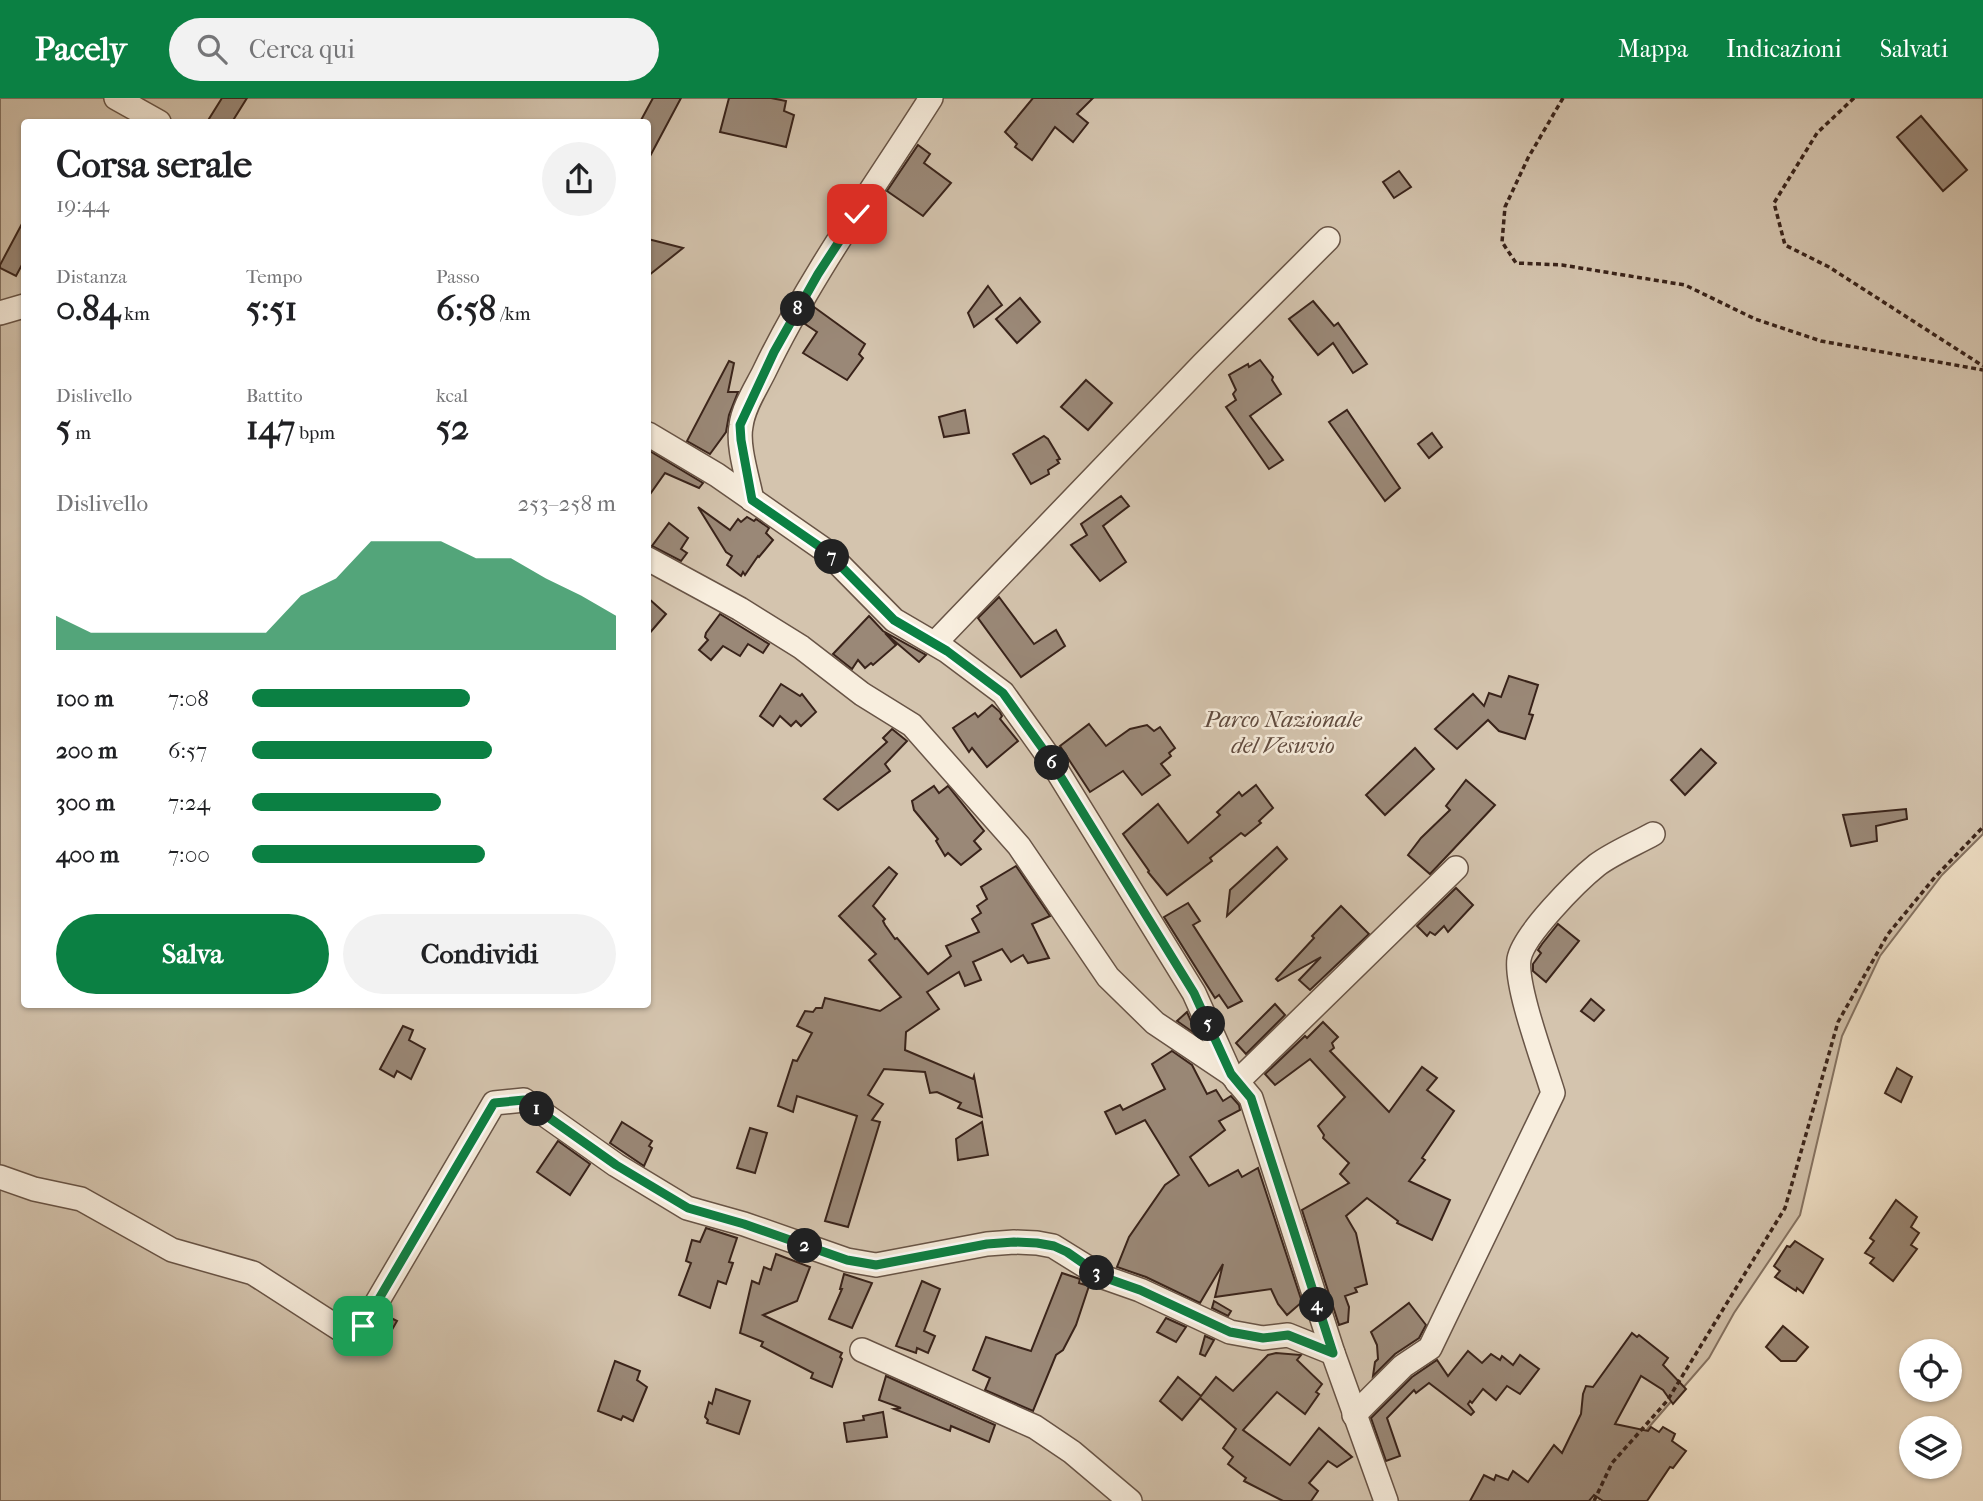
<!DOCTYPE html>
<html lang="it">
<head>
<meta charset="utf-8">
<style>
  body { margin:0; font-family:"IM FELL French Canon",serif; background:#f2f2f2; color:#202124; height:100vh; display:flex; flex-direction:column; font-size:26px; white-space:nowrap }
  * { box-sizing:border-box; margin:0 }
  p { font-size:23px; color:#757577 }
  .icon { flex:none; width:38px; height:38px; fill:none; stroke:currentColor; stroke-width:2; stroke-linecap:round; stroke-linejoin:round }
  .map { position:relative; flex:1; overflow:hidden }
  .panel { position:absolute; left:21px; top:21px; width:630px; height:889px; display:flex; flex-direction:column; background:#fff; border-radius:7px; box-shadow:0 2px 5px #0004 }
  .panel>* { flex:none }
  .tools { position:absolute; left:1899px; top:1241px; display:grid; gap:14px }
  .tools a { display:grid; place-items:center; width:63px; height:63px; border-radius:50%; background:#fff; box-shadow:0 2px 5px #0004; font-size:35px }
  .pin { position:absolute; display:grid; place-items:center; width:60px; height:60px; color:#fff; margin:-30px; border-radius:14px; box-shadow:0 4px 10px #0006 }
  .km { position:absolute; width:35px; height:35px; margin:-18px; border-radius:50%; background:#222; color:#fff; font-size:19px; line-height:35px; text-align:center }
  .round { display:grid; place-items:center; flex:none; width:74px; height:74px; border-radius:37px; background:#f2f2f2 }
  .summary { display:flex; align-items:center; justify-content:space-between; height:119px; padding:0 35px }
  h1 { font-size:38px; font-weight:800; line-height:52px }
  .figures { display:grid; grid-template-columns:repeat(3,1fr); gap:10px; height:119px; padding:7px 35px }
  .figures div { display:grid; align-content:center }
  .figures b { font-size:35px; font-weight:800 }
  .figures small { font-size:19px; font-weight:400 }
  .figures p { font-size:19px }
  .chart { height:196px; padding:14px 35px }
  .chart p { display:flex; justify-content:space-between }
  .chart svg { width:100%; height:126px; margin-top:7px; fill:#0b8043; opacity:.7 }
  .cta { display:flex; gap:14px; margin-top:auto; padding:14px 35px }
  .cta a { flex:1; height:80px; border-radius:42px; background:#0b8043; color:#fff; font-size:28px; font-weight:800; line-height:80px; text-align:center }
  .cta a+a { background:#f2f2f2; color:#202124 }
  ul { padding:0 35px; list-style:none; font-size:23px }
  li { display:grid; grid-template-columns:112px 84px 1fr; align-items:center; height:52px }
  li i { height:18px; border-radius:9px; background:#0b8043 }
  header { display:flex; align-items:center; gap:42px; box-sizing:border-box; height:98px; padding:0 35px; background:#0b8043; color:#fff }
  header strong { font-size:33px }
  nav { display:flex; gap:38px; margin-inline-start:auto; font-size:24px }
  .search { width:490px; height:63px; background:#f2f2f2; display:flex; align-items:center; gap:18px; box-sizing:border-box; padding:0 24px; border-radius:38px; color:#757577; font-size:26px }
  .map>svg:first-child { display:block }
  .green { fill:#d4c4ae; stroke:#867464; stroke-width:2; fill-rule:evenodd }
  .building { fill:#9a8877; stroke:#39231a; stroke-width:2 }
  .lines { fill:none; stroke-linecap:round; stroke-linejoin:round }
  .street-casing { stroke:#685446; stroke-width:26 }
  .path { stroke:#39231a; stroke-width:3.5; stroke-dasharray:5 3.5; stroke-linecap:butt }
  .street { stroke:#f8eede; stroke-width:23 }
  .route-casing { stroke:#fff; stroke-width:14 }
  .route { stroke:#0b8043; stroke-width:9 }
  .labels { text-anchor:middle; stroke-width:5; stroke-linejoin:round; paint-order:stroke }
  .park-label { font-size:23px; font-style:italic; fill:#604b3f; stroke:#f8eede }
</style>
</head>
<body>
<header>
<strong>Pacely</strong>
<div class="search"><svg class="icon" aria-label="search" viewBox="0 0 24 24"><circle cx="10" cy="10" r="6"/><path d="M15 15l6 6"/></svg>Cerca qui</div>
<nav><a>Mappa</a><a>Indicazioni</a><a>Salvati</a></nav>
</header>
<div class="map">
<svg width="1983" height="1403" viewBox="0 0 1983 1403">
  <rect width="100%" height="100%" fill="#f4e5cc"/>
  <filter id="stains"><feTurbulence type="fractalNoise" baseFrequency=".00286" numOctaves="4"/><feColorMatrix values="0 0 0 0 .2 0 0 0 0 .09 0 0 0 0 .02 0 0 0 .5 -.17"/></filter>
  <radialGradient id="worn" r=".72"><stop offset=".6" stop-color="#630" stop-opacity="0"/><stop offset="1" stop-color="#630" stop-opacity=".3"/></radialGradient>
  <!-- green -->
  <path class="green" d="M0 0H1983V736L1942 777 1880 858 1842 938 1800 1117 1734 1215 1709 1260 1649 1329 1605 1387 1599 1403H0ZM24 24H648V906H24Z"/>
  <!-- building -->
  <g class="building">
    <polygon points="222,0 247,0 232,24 207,24"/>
    <polygon points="653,0 681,0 648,62 648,24 640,24"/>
    <polygon points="729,0 771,0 786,3 784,13 794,17 786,49 720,34"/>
    <polygon points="1033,0 1093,0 1077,16 1088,25 1073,44 1055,29 1032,62 1015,49 1017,46 1005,34"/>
    <polygon points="1921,18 1967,72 1943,93 1897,39"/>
    <polygon points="918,47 930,56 924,65 951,85 923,118 887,93"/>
    <polygon points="1399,73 1411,89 1394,100 1383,84"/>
    <polygon points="24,122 24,163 16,178 0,170 0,167"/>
    <polygon points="648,141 683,150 648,178"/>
    <polygon points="988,188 1002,207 974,229 968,215"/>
    <polygon points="1020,200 1040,224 1017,245 996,221"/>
    <polygon points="1313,203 1334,228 1338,225 1367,266 1353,275 1333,245 1318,257 1289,221"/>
    <polygon points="814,209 865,246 859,256 863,260 847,282 803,255 817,234 805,226"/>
    <polygon points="1260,262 1273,279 1272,282 1281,296 1250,318 1283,362 1269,371 1226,309 1236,302 1233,296 1236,292 1229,277 1248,266 1249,269"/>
    <polygon points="729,263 734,265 728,294 738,294 729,317 726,334 710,356 687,343"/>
    <polygon points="1086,282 1112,305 1088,332 1061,309"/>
    <polygon points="965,312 969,335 944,339 939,319"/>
    <polygon points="1347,312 1400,390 1385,403 1329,324"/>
    <polygon points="1432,335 1442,349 1429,360 1418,346"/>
    <polygon points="1044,338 1048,341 1060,361 1057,362 1059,365 1048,372 1049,376 1031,386 1013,356"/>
    <polygon points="648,352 703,385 699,390 665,375 648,399"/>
    <polygon points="1121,398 1129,408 1103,428 1126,464 1100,483 1071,447 1087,437 1081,426"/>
    <polygon points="698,409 730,432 738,421 741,424 747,419 754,423 756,421 769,430 766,435 773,442 759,459 758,458 745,477 743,474 741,478 727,467 732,458 726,454"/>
    <polygon points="669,425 688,440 681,451 687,455 681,463 652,448"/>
    <polygon points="999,499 1034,546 1056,532 1065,548 1021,579 978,520"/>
    <polygon points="648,500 666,516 648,537"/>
    <polygon points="720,516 769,546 763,555 748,546 740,558 723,548 711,562 699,552 708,542 705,539 706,535"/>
    <polygon points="869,518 883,533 926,557 919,564 885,535 896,547 873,567 871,565 865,570 858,562 852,571 833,556"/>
    <polygon points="1509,578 1538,587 1529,616 1533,617 1525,641 1499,633 1488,622 1457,651 1435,631 1473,596 1484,608 1489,595 1501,599"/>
    <polygon points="781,586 800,598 802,596 816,614 801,628 796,623 791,628 780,618 773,628 760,618"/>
    <polygon points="992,607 1000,614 1002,618 1000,621 1018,643 987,669 972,650 969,654 953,630 975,615 978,619"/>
    <polygon points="1089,626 1106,648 1130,631 1147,627 1154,633 1160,629 1175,650 1169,655 1171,658 1161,666 1170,677 1142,697 1123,673 1090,694 1060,648"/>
    <polygon points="892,631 907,643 885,666 890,673 838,712 824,701 887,644 883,640"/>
    <polygon points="1415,650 1434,671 1385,717 1366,697"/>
    <polygon points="1701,651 1716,665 1685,697 1671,682"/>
    <polygon points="1466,682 1495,707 1430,776 1408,757 1421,740 1450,712 1446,708"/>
    <polygon points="1256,687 1273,710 1259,723 1261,725 1245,738 1241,735 1210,760 1212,763 1167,797 1148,774 1149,773 1123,736 1158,706 1188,745 1220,717 1217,714 1239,694 1242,698"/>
    <polygon points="934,688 939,695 948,688 984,733 974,743 981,751 961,767 948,755 945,758 936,743 938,741 914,712 912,703"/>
    <polygon points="1906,711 1907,721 1876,728 1877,743 1851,748 1843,717"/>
    <polygon points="1277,749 1287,761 1227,818 1230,792"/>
    <polygon points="1016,768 1050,818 1032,826 1049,860 1028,865 1023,857 1011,864 1002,851 973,864 981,882 965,888 959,874 927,894 939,911 906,934 905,952 973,981 974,978 982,1019 958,1010 961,1005 937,994 930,995 925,974 884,971 868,997 883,1006 872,1022 880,1024 848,1129 825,1123 857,1018 797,998 793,1014 778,1008 793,962 797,963 812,935 797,928 805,913 813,914 816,910 822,910 825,900 880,913 901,899 869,862 876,856 839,818 889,769 897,776 873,808 885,821 883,823 885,827 895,841 897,840 928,876 951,858 946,848 979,834 972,821 981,815 977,808 987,801 981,789"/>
    <polygon points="1456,790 1473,807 1448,834 1444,828 1435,837 1430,834 1427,838 1417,828"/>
    <polygon points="1188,805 1200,823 1193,827 1242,903 1228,910 1219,897 1215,900 1164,819"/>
    <polygon points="1341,808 1369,836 1310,892 1299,882 1321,859 1278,883 1276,881 1314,840 1312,838"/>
    <polygon points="1558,826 1579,843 1546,884 1533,873 1533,866 1541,855 1538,852 1542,846"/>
    <polygon points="1591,901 1604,912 1594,923 1581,913"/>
    <polygon points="1275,906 1285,917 1246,956 1236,945"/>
    <polygon points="1187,914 1197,937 1177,923"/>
    <polygon points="1323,924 1338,939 1332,945 1334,950 1330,953 1389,1014 1422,969 1437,980 1427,992 1454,1013 1422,1060 1425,1062 1409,1083 1450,1102 1432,1142 1397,1125 1398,1123 1367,1100 1346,1118 1356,1135 1367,1186 1355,1190 1357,1194 1345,1198 1349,1209 1348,1224 1339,1227 1302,1112 1349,1085 1340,1076 1349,1065 1323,1040 1324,1037 1318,1028 1345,999 1310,961 1275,987 1265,976 1305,938 1307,940"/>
    <polygon points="403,928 413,932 409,942 425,951 411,981 397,973 394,979 380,971"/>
    <polygon points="1172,953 1192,967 1207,996 1216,992 1223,1003 1231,998 1239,1007 1240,1012 1219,1023 1225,1032 1190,1059 1209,1088 1238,1072 1242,1079 1258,1070 1302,1204 1287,1217 1278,1206 1271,1191 1215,1199 1223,1166 1200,1205 1146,1179 1117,1169 1129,1139 1165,1087 1179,1077 1145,1022 1116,1036 1105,1014 1120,1007 1123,1012 1165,991 1152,966"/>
    <polygon points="1897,970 1912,979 1901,1004 1885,995"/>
    <polygon points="622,1024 652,1043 649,1048 652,1050 644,1068 610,1045"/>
    <polygon points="982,1024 988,1057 958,1062 956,1041"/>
    <polygon points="750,1030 767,1035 755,1075 737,1070"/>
    <polygon points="558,1043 590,1066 570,1097 537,1074"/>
    <polygon points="1896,1102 1917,1119 1911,1129 1919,1135 1911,1147 1917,1151 1893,1183 1870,1165 1874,1160 1865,1155 1874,1143 1870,1140"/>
    <polygon points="706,1130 737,1140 729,1164 733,1165 726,1186 718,1183 710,1210 679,1197 691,1165 686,1163 692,1142 700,1144"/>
    <polygon points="1795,1143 1823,1161 1803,1195 1797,1190 1796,1193 1775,1179 1780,1173 1774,1168 1787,1148 1790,1149"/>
    <polygon points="776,1156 810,1169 797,1203 763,1217 842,1255 840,1259 842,1261 832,1289 811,1280 813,1275 761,1248 763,1244 740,1235 752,1183 759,1186 764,1169 771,1172"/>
    <polygon points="1062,1175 1080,1181 1079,1185 1089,1188 1076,1227 1063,1252 1056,1257 1033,1313 985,1292 990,1280 973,1272 986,1239 1031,1253"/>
    <polygon points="844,1176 872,1185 852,1230 829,1221 842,1191 840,1191"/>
    <polygon points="922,1183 940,1191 924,1233 935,1238 928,1255 917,1250 916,1255 896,1248"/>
    <polygon points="1214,1203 1231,1213 1228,1218 1212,1210"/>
    <polygon points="1409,1205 1426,1227 1419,1240 1395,1256 1373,1278 1375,1264 1378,1261 1377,1247 1371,1234"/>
    <polygon points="385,1217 397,1223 389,1237 378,1231"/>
    <polygon points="1166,1220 1186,1229 1176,1244 1157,1234"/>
    <polygon points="1783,1228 1808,1249 1796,1263 1781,1263 1766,1249"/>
    <polygon points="1632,1235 1637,1239 1639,1237 1668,1260 1663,1267 1686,1291 1673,1306 1663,1292 1641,1278 1615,1326 1648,1333 1651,1329 1659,1334 1663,1329 1675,1336 1672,1343 1686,1353 1673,1370 1670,1369 1647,1403 1603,1403 1594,1397 1589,1403 1470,1403 1484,1377 1494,1382 1496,1377 1508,1382 1513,1373 1528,1384 1554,1347 1562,1355 1581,1316 1583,1296 1586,1288 1593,1289"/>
    <polygon points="1205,1238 1214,1242 1205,1258 1200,1256"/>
    <polygon points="1468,1253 1482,1265 1491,1256 1500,1262 1502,1258 1513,1267 1520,1257 1539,1271 1520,1296 1507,1288 1496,1302 1483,1291 1472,1305 1470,1303 1468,1306 1474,1314 1471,1317 1429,1285 1416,1295 1414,1292 1387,1320 1400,1358 1386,1363 1371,1320 1412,1279 1437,1262 1448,1278"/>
    <polygon points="1276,1255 1301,1257 1297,1262 1322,1286 1316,1294 1319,1296 1305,1316 1277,1294 1243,1332 1290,1367 1319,1330 1352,1359 1337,1369 1328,1363 1309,1385 1318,1393 1311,1403 1283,1403 1244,1383 1246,1380 1228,1366 1233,1359 1223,1350 1236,1331 1200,1300 1182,1322 1160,1303 1178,1279 1201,1298 1216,1279 1233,1293 1268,1257"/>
    <polygon points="615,1263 640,1273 637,1282 647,1289 633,1323 623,1318 621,1322 598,1313"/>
    <polygon points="886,1278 995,1327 989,1344 951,1328 950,1333 894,1311 901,1310 879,1302"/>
    <polygon points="716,1291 750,1303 739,1336 707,1325 708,1322 705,1319 709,1304 712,1306"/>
    <polygon points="883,1314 887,1339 847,1344 844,1325 864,1322 863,1318"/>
  </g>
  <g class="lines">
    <defs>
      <g id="street">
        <polyline points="116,0 159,24"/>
        <polyline points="0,215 24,208"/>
        <polyline points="648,336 717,377 826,453 894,522 947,553 1003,595 1048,658 1194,895 1230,975"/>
        <path d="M752 402C748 381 737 348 741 328 743 310 756 290 764 274 810 178 874 90 931 0"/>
        <polyline points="648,461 740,511 801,549 862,596 912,627 1019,748 1108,879 1155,925 1231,976 1251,1000 1333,1255 1386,1403"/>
        <polyline points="935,545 1203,266 1328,141"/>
        <polyline points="1237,984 1456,770"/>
        <path d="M0 1079 34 1091 81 1101 172 1152 253 1175 340 1231C350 1235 355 1234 363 1228L494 1005 524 1002 616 1067 687 1110 744 1126 847 1162 876 1167 987 1146 1014 1144 1037 1145 1053 1148 1103 1179 1140 1192 1230 1234 1263 1240 1288 1237 1333 1255"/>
        <polyline points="862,1252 1035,1329 1072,1354 1130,1403"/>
        <path d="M1354 1317 1403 1268 1430 1250 1553 995C1544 965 1515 888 1519 861 1523 837 1577 783 1597 767 1613 755 1635 746 1653 736"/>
      </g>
    </defs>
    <!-- street casing -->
    <use href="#street" class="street-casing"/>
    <!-- path -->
    <g class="path">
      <polyline points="1563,0 1528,60 1505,109 1502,144 1516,165 1562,167 1685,187 1755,221 1821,243 1983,272"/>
      <polyline points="1854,0 1817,35 1774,105 1785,147 1829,169 1983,268"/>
      <polyline points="1594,1403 1612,1365 1667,1303 1785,1110 1838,924 1888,836 1935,779 1983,729"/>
    </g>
    <!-- street -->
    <use href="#street" class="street"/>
  </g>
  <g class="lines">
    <defs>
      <polyline id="route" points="363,1228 494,1005 524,1002 616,1067 688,1110 744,1126 847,1162 876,1167 987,1146 1014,1144 1037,1145 1054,1148 1067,1154 1103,1179 1140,1192 1230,1234 1263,1240 1288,1237 1333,1255 1251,1000 1231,976 1194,895 1048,658 1003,595 947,553 894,522 826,453 752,402 741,342 740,327 774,254 818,176 857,116"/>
    </defs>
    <!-- route casing -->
    <use href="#route" class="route-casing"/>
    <!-- route -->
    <use href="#route" class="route"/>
  </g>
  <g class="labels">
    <!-- park labels -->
    <g class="park-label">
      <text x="1283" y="629">Parco Nazionale<tspan x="1283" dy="26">del Vesuvio</tspan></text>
    </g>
  </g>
  <rect width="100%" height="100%" filter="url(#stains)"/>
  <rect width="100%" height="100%" fill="url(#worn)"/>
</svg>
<div class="tools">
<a><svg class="icon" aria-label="locate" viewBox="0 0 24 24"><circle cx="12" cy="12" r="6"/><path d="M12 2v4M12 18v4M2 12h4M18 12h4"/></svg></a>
<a><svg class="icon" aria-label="layers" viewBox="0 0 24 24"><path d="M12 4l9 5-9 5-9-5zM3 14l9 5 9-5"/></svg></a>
</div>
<div class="pin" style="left:363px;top:1228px;background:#1e9e55"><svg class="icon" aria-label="arrive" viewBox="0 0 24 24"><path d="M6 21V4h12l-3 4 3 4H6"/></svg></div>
<div class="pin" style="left:857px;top:116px;background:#d93025"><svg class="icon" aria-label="check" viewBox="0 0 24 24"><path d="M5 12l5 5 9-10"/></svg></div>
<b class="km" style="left:537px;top:1011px">1</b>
<b class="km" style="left:805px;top:1148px">2</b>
<b class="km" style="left:1097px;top:1175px">3</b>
<b class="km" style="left:1317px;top:1207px">4</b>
<b class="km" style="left:1208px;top:926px">5</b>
<b class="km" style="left:1052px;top:665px">6</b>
<b class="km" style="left:832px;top:459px">7</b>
<b class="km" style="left:798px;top:211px">8</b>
<section class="panel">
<div class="summary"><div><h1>Corsa serale</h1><p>19:44</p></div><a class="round"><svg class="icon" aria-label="share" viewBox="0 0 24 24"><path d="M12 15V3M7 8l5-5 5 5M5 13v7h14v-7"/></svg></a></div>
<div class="figures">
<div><p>Distanza</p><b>0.84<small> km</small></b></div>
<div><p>Tempo</p><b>5:51</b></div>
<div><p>Passo</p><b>6:58<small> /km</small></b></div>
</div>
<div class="figures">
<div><p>Dislivello</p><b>5<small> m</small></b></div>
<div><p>Battito</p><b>147<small> bpm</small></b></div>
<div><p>kcal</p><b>52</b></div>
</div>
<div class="chart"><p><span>Dislivello</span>253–258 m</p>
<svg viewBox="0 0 160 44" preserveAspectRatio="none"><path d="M0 44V32L10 38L20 38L30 38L40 38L50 38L60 38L70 25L80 19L90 6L100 6L110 6L120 12L130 12L140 19L150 25L160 32V44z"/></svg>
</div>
<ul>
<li><b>100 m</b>7:08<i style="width:60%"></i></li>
<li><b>200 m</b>6:57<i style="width:66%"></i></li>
<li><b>300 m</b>7:24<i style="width:52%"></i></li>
<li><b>400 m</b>7:00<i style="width:64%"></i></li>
</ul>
<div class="cta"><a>Salva</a><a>Condividi</a></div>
</section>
</div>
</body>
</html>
